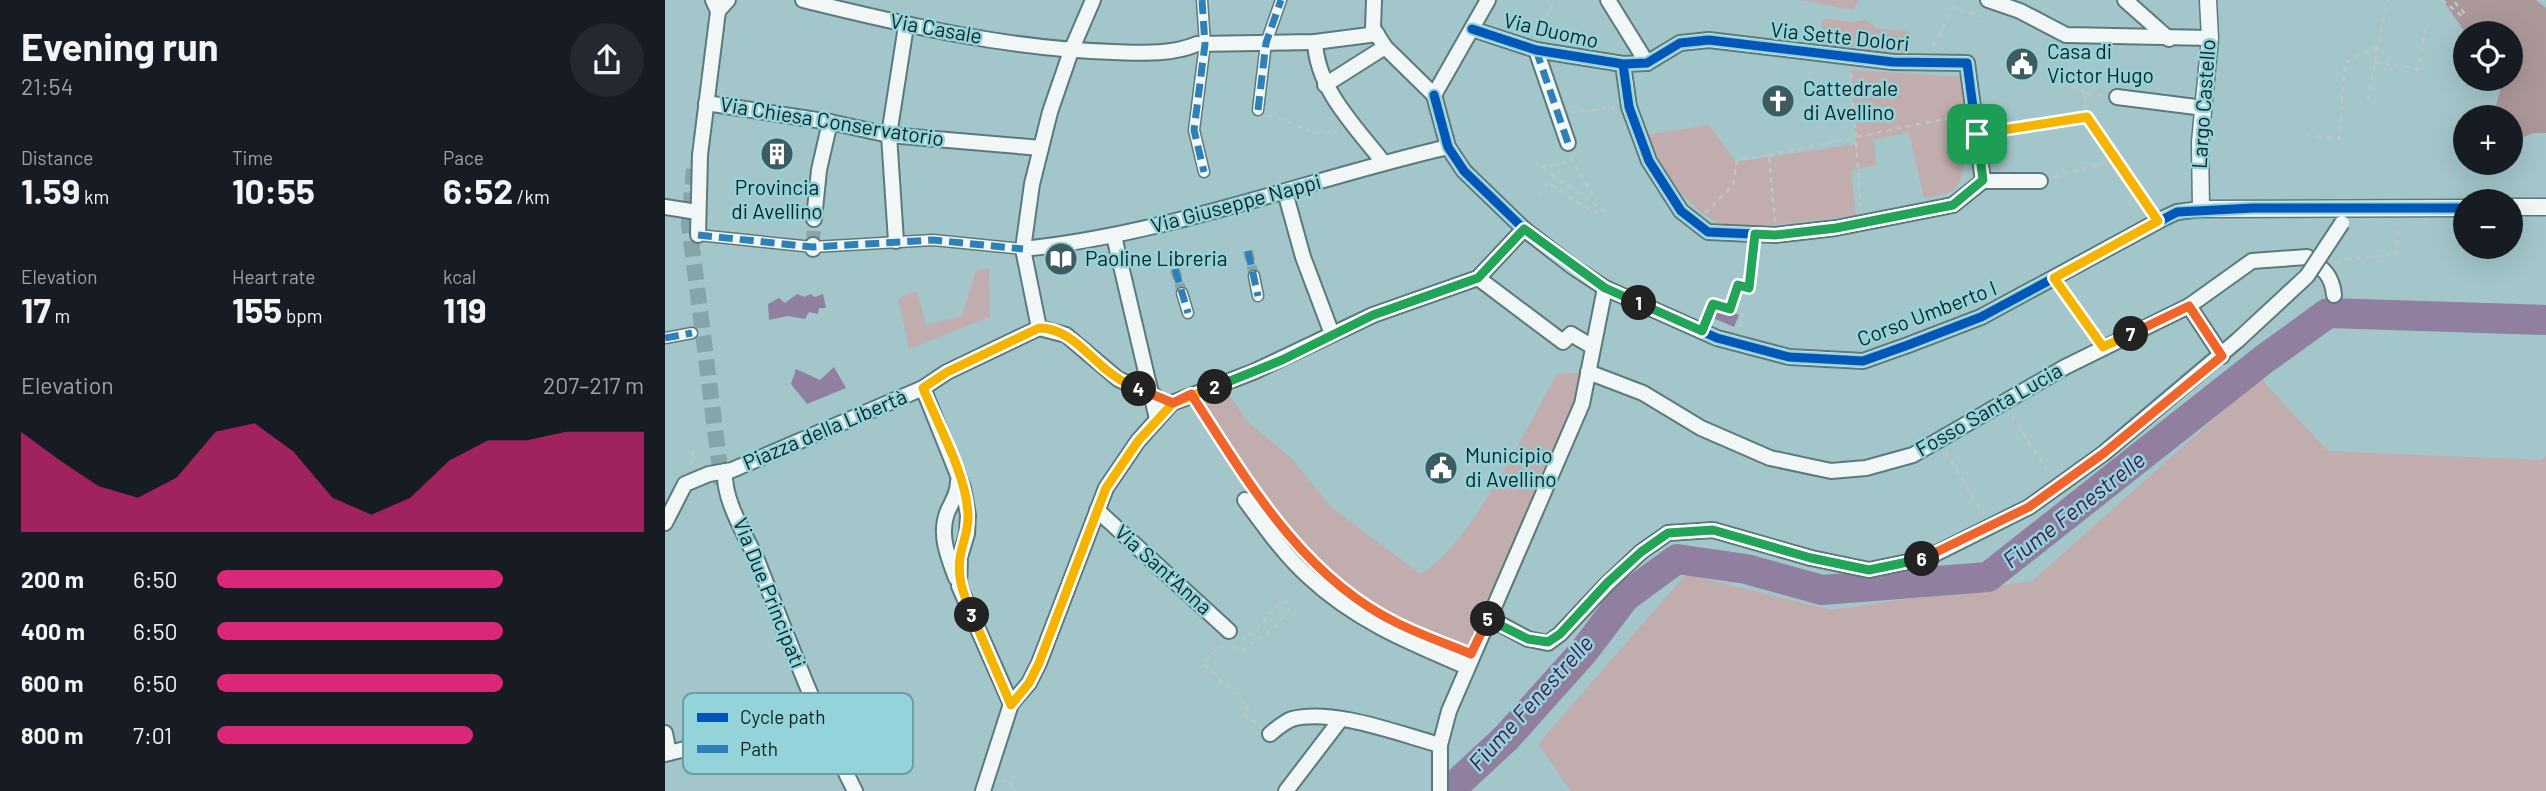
<!DOCTYPE html>
<html lang="en">
<head>
<meta charset="utf-8">
<style>
  body { margin:0; font-family:Barlow,sans-serif; background:#242831; color:#f1f3f6; height:100vh; display:flex; flex-direction:column; font-size:26px; white-space:nowrap }
  * { box-sizing:border-box; margin:0 }
  p { font-size:23px; color:#9ea1a6 }
  .icon { flex:none; width:38px; height:38px; fill:none; stroke:currentColor; stroke-width:2; stroke-linecap:round; stroke-linejoin:round }
  .map { position:relative; flex:1; overflow:hidden }
  .panel { display:flex; flex-direction:column; background:#171b24; width:665px }
  .panel>* { flex:none }
  .controls { position:absolute; left:1788px; top:21px; display:grid; gap:14px }
  .controls a { display:grid; place-items:center; width:70px; height:70px; border-radius:50%; background:#171b24; box-shadow:0 7px 28px #0002; font-size:35px }
  .pin { position:absolute; display:grid; place-items:center; width:60px; height:60px; color:#fff; margin:-30px; border-radius:14px; box-shadow:0 4px 10px #0006 }
  .km { position:absolute; width:35px; height:35px; margin:-18px; border-radius:50%; background:#222; color:#fff; font-size:19px; line-height:35px; text-align:center }
  .round { display:grid; place-items:center; flex:none; width:74px; height:74px; border-radius:37px; background:#242831 }
  .overview { display:flex; align-items:center; justify-content:space-between; height:119px; padding:0 21px }
  h1 { font-size:38px; font-weight:700; line-height:52px }
  .figures { display:grid; grid-template-columns:repeat(3,1fr); gap:10px; height:119px; padding:7px 21px }
  .figures div { display:grid; align-content:center }
  .figures b { font-size:35px; font-weight:700 }
  .figures small { font-size:19px; font-weight:400 }
  .figures p { font-size:19px }
  .chart { height:196px; padding:14px 21px }
  .chart p { display:flex; justify-content:space-between }
  .chart svg { width:100%; height:126px; margin-top:7px; fill:#db2777; opacity:.7 }
  ul { padding:0 21px; list-style:none; font-size:23px }
  li { display:grid; grid-template-columns:112px 84px 1fr; align-items:center; height:52px }
  li i { height:18px; border-radius:9px; background:#db2777 }
  main { display:flex; flex:1; min-height:0 }
  .map>svg:first-child { display:block }
  .green { fill:#c1adad }
  .forest { fill:#ab9797 }
  .water { fill:#917f9f }
  .lines { fill:none; stroke-linecap:round; stroke-linejoin:round }
  .river { stroke:#917f9f; stroke-width:30 }
  .pedestrian-tunnel { stroke:#84a5a9; stroke-width:10; stroke-dasharray:10 5; stroke-linecap:butt }
  .minor-tunnel { stroke:#84a5a9; stroke-width:14; stroke-dasharray:14 7; stroke-linecap:butt }
  .tertiary-tunnel { stroke:#84a5a9; stroke-width:16; stroke-dasharray:16 8; stroke-linecap:butt }
  .pedestrian-casing { stroke:#5c7a7c; stroke-width:13 }
  .minor-casing { stroke:#5c7a7c; stroke-width:18 }
  .tertiary-casing { stroke:#5c7a7c; stroke-width:19 }
  .path { stroke:#bcc6c7; stroke-width:2.5; stroke-dasharray:5 5; stroke-linecap:butt }
  .pedestrian { stroke:#f1f6f7; stroke-width:10 }
  .minor { stroke:#f1f6f7; stroke-width:14 }
  .tertiary { stroke:#f1f6f7; stroke-width:16 }
  .minor-bridge-casing { stroke:#5c7a7c; stroke-width:18; stroke-linecap:butt }
  .minor-bridge { stroke:#f1f6f7; stroke-width:14 }
  .quiet { stroke:#2e81b7; stroke-width:7; stroke-dasharray:14 7; stroke-linecap:butt }
  .cycleway-casing { stroke:#94d3d9; stroke-width:13 }
  .cycleway { stroke:#0057b8; stroke-width:9 }
  .split-1-casing { stroke:#fff; stroke-width:14 }
  .split-2-casing { stroke:#fff; stroke-width:14 }
  .split-3-casing { stroke:#fff; stroke-width:14 }
  .split-4-casing { stroke:#fff; stroke-width:14 }
  .split-5-casing { stroke:#fff; stroke-width:14 }
  .split-6-casing { stroke:#fff; stroke-width:14 }
  .split-7-casing { stroke:#fff; stroke-width:14 }
  .split-8-casing { stroke:#fff; stroke-width:14 }
  .split-1 { stroke:#22a559; stroke-width:9 }
  .split-2 { stroke:#22a559; stroke-width:9 }
  .split-3 { stroke:#f5b400; stroke-width:9 }
  .split-4 { stroke:#f5b400; stroke-width:9 }
  .split-5 { stroke:#f0652b; stroke-width:9 }
  .split-6 { stroke:#22a559; stroke-width:9 }
  .split-7 { stroke:#f0652b; stroke-width:9 }
  .split-8 { stroke:#f5b400; stroke-width:9 }
  .labels { text-anchor:middle; stroke-width:5; stroke-linejoin:round; paint-order:stroke }
  .street-label { font-size:21px; fill:#082325; stroke:#94d3d9 }
  .poi-label { font-size:21px; fill:#082325; stroke:#94d3d9; text-anchor:start }
  .water-label { font-size:23px; font-style:italic; fill:#49154f; stroke:#94d3d9 }
  .key { fill:#94d3d9; stroke:#6a9ea3; stroke-width:2 }
  .key-label { font-size:19px; fill:#082325 }
</style>
</head>
<body>
<main>
<section class="panel">
<div class="overview"><div><h1>Evening run</h1><p>21:54</p></div><a class="round"><svg class="icon" aria-label="share" viewBox="0 0 24 24"><path d="M12 15V3M7 8l5-5 5 5M5 13v7h14v-7"/></svg></a></div>
<div class="figures">
<div><p>Distance</p><b>1.59<small> km</small></b></div>
<div><p>Time</p><b>10:55</b></div>
<div><p>Pace</p><b>6:52<small> /km</small></b></div>
</div>
<div class="figures">
<div><p>Elevation</p><b>17<small> m</small></b></div>
<div><p>Heart rate</p><b>155<small> bpm</small></b></div>
<div><p>kcal</p><b>119</b></div>
</div>
<div class="chart"><p><span>Elevation</span>207–217 m</p>
<svg viewBox="0 0 160 44" preserveAspectRatio="none"><path d="M0 44V9L10 19L20 28L30 32L40 25L50 9L60 6L70 16L80 32L90 38L100 32L110 19L120 12L130 12L140 9L150 9L160 9V44z"/></svg>
</div>
<ul>
<li><b>200 m</b>6:50<i style="width:67%"></i></li>
<li><b>400 m</b>6:50<i style="width:67%"></i></li>
<li><b>600 m</b>6:50<i style="width:67%"></i></li>
<li><b>800 m</b>7:01<i style="width:60%"></i></li>
</ul>
</section>
<div class="map">
<svg width="1881" height="791" viewBox="0 0 1881 791">
  <rect width="100%" height="100%" fill="#a3c6ca"/>
  <!-- green -->
  <g class="green">
    <polygon points="1135,0 1194,0 1188,10"/>
    <polygon points="1158,19 1189,22 1201,20 1212,29 1244,31 1243,56 1198,50 1192,43 1182,49 1155,46"/>
    <path d="M1186 70 1296 77C1297 101 1306 166 1293 185 1287 195 1270 196 1259 198L1244 132 1209 140 1211 165 1186 170 1191 215C1162 218 1076 233 1052 222 1018 205 997 168 982 135L1044 125 1071 162 1191 144Z"/>
    <polygon points="324,268 325,317 244,349 233,298 252,291 261,325 297,316 311,271"/>
    <path d="M923 372 806 654C782 644 756 635 732 623 635 575 583 480 526 394L558 385 582 421 626 458 667 508 756 574C807 543 861 428 892 374Z"/>
    <polygon points="1595,378 1663,451 1876,460 1881,456 1881,791 906,791 873,744 1021,574 1166,610 1367,581"/>
  </g>
  <!-- forest -->
  <polygon class="forest" points="1778,0 1871,0 1881,8 1881,133 1869,133 1846,141 1846,117 1828,117 1836,87 1831,79 1846,79 1846,33 1801,34"/>
  <!-- water -->
  <g class="water">
    <polygon points="132,294 140,297 145,294 150,297 158,294 161,308 154,308 153,314 144,312 140,319 123,316 104,320 103,304 114,298 120,303"/>
    <polygon points="1050,305 1074,315 1069,327 1046,317"/>
    <polygon points="169,367 181,388 142,404 126,384 131,369 155,380"/>
  </g>
  <g class="lines">
    <!-- river -->
    <polyline class="river" points="784,791 841,738 919,651 960,597 1012,559 1081,569 1157,590 1323,577 1598,360 1663,313 1881,320"/>
    <!-- pedestrian-tunnel -->
    <g class="pedestrian-tunnel">
      <polyline points="583,251 589,276"/>
      <polyline points="510,269 517,293"/>
    </g>
    <!-- minor-tunnel -->
    <polyline class="minor-tunnel" points="148,245 149,219"/>
    <!-- tertiary-tunnel -->
    <polyline class="tertiary-tunnel" points="29,169 24,224 57,484"/>
    <defs>
      <g id="pedestrian">
        <polyline points="537,0 540,44 529,130 539,172"/>
        <polyline points="593,110 601,43 616,0"/>
        <polyline points="33,235 148,247 268,240 358,249"/>
        <polyline points="589,276 593,296"/>
        <polyline points="517,293 523,313"/>
        <polyline points="0,338 27,333"/>
      </g>
      <g id="minor">
        <path d="M138 0C239 25 344 49 448 52 477 53 506 55 532 44L650 42 712 34"/>
        <polyline points="709,0 708,28 720,47 769,95"/>
        <polyline points="943,0 982,63"/>
        <polyline points="1323,0 1355,11 1401,35 1545,38"/>
        <polyline points="1460,0 1504,39"/>
        <polyline points="53,11 63,0"/>
        <polyline points="807,29 871,50 958,64 982,63 1015,43 1044,40 1228,62 1302,63 1318,181 1288,205 1171,228 1110,235 1043,232 1016,211 984,161 964,107 958,64"/>
        <path d="M650 42C652 89 690 126 718 162"/>
        <polyline points="871,50 903,143"/>
        <polyline points="660,85 720,47"/>
        <polyline points="769,95 783,147 799,171 859,229 908,267 940,288 1052,338 1124,357 1198,361 1243,345 1316,317 1499,218 1512,212 1536,209"/>
        <polyline points="769,95 823,0"/>
        <polyline points="1452,97 1539,108"/>
        <polyline points="41,103 165,122 224,135 376,148"/>
        <polyline points="1318,181 1375,181"/>
        <polyline points="620,192 638,257 667,334"/>
        <polyline points="0,207 32,212"/>
        <polyline points="149,219 154,170 165,122"/>
        <polyline points="33,235 35,155 53,11 48,0"/>
        <polyline points="449,236 492,419"/>
        <polyline points="231,241 224,135 241,26"/>
        <polyline points="148,245 148,249"/>
        <path d="M358 249C504 234 641 180 783 147"/>
        <polyline points="813,278 898,342 906,334 928,347"/>
        <polyline points="374,328 401,335 453,379 490,396"/>
        <path d="M1557 356 1524 306 1587 261 1642 257C1657 268 1667 274 1669 295"/>
        <polyline points="923,372 978,393 1036,428 1105,458 1166,471 1201,468 1248,455 1400,367 1524,306"/>
        <polyline points="258,388 298,488 303,515 302,534 295,557 294,586 346,704"/>
        <path d="M60 471C58 500 80 534 92 560 123 638 152 717 190 791"/>
        <path d="M580 500C600 527 620 556 645 578 691 621 746 643 802 667"/>
        <polyline points="432,510 564,631"/>
        <polyline points="0,523 20,484 44,474 67,470 258,388 282,372 374,328 358,249 367,184 385,112 406,51 428,0"/>
        <path d="M291 578C283 557 274 535 282 513 287 501 293 494 293 481"/>
        <polyline points="824,618 863,639 883,643 895,634 942,584 976,552 1003,533 1048,530 1146,558 1204,570 1262,558 1364,507 1439,453 1573,340"/>
        <polyline points="0,733 4,753"/>
        <path d="M605 734C611 729 619 722 627 719 668 708 734 734 775 745"/>
        <polyline points="0,754 73,736"/>
        <polyline points="318,791 346,704 364,683 374,663 441,488 473,441 507,403 588,372 708,315 813,278 859,229"/>
        <polyline points="621,791 676,719"/>
        <polyline points="775,791 775,745 784,711 917,404 940,288"/>
      </g>
      <g id="tertiary">
        <polyline points="1543,0 1545,38 1535,142 1536,209 1801,208"/>
        <polyline points="1846,207 1881,207"/>
      </g>
    </defs>
    <!-- pedestrian casing -->
    <use href="#pedestrian" class="pedestrian-casing"/>
    <!-- minor casing -->
    <use href="#minor" class="minor-casing"/>
    <!-- tertiary casing -->
    <use href="#tertiary" class="tertiary-casing"/>
    <!-- path -->
    <g class="path">
      <polyline points="1777,0 1797,16 1800,14 1788,0"/>
      <polyline points="872,35 889,0"/>
      <polyline points="1268,46 1288,8 1325,18"/>
      <polyline points="1402,48 1405,85 1419,92"/>
      <polyline points="1710,62 1753,69 1761,25"/>
      <polyline points="1186,73 1196,209"/>
      <polyline points="1703,100 1713,46"/>
      <polyline points="907,112 949,108"/>
      <path d="M603 116C626 117 648 142 672 130"/>
      <polyline points="1326,132 1422,117"/>
      <polyline points="1642,135 1674,139 1680,63 1713,46 1723,0"/>
      <polyline points="1104,155 1284,118"/>
      <polyline points="905,157 928,194"/>
      <polyline points="1449,159 1485,210"/>
      <polyline points="876,167 904,162"/>
      <polyline points="1389,177 1449,159 1422,117 1419,92 1436,95"/>
      <polyline points="874,195 883,182 926,211 939,211 876,167"/>
      <polyline points="1040,213 1068,185 1072,160 1104,155 1110,222"/>
      <polyline points="1672,264 1677,260 1732,254 1733,225"/>
      <polyline points="1397,290 1430,335"/>
      <polyline points="1043,317 1048,304 1065,309"/>
      <polyline points="1075,327 1078,315 1065,309 1073,285 1084,288 1089,248"/>
      <polyline points="536,409 586,486"/>
      <polyline points="1347,416 1385,475"/>
      <polyline points="1281,452 1319,515"/>
      <polyline points="25,465 30,444"/>
      <polyline points="559,647 555,646 538,663 583,706 578,713 595,726"/>
      <polyline points="566,647 579,649 611,626 624,609 622,603 617,600 591,630 577,640"/>
      <polyline points="86,733 141,722"/>
      <polyline points="336,780 346,782 345,791"/>
    </g>
    <!-- pedestrian -->
    <use href="#pedestrian" class="pedestrian"/>
    <!-- minor -->
    <use href="#minor" class="minor"/>
    <!-- tertiary -->
    <use href="#tertiary" class="tertiary"/>
    <defs>
      <polyline id="minor-bridge" points="1573,340 1642,276 1677,223"/>
    </defs>
    <!-- minor-bridge casing -->
    <use href="#minor-bridge" class="minor-bridge-casing"/>
    <!-- minor-bridge -->
    <use href="#minor-bridge" class="minor-bridge"/>
    <!-- quiet -->
    <g class="quiet">
      <polyline points="537,0 540,44 529,130 539,172"/>
      <polyline points="871,50 903,143"/>
      <polyline points="593,110 601,43 616,0"/>
      <polyline points="33,235 148,247 268,240 358,249"/>
      <polyline points="583,251 593,296"/>
      <polyline points="510,269 523,313"/>
      <polyline points="0,338 27,333"/>
    </g>
    <defs>
      <g id="cycleway">
        <polyline points="807,29 871,50 958,64 982,63 1015,43 1044,40 1228,62 1302,63 1318,181 1288,205 1171,228 1110,235 1043,232 1016,211 984,161 964,107 958,64"/>
        <polyline points="769,95 783,147 799,171 859,229 908,267 940,288 1052,338 1124,357 1198,361 1243,345 1316,317 1512,212 1588,208 1801,208"/>
      </g>
    </defs>
    <!-- cycleway casing -->
    <use href="#cycleway" class="cycleway-casing"/>
    <!-- cycleway -->
    <use href="#cycleway" class="cycleway"/>
  </g>
  <g class="lines">
    <defs>
      <polyline id="split-1" points="974,303 1037,331 1048,304 1065,309 1073,285 1084,288 1090,234 1110,235 1171,228 1288,205 1318,180 1312,134"/>
      <polyline id="split-2" points="550,387 617,360 708,315 813,278 859,229 940,288 974,303"/>
      <polyline id="split-3" points="307,615 346,705 364,683 374,663 441,488 473,441 508,403 550,387"/>
      <path id="split-4" d="M307 615C299 595 292 580 295 558 297 543 304 531 303 515 302 476 273 425 258 388L282 372 374 328C408 328 427 363 454 379 460 383 468 385 474 389"/>
      <path id="split-5" d="M474 389 508 403 526 394C582 480 636 576 732 623 756 635 782 644 806 654L823 619"/>
      <polyline id="split-6" points="823,619 863,639 883,642 895,634 942,583 976,552 1003,533 1048,530 1146,558 1204,570 1257,559"/>
      <polyline id="split-7" points="1257,559 1364,507 1439,453 1557,356 1524,306 1466,334"/>
      <polyline id="split-8" points="1312,134 1422,117 1493,221 1389,278 1438,347 1466,334"/>
    </defs>
    <!-- split-1 casing -->
    <use href="#split-1" class="split-1-casing"/>
    <!-- split-2 casing -->
    <use href="#split-2" class="split-2-casing"/>
    <!-- split-3 casing -->
    <use href="#split-3" class="split-3-casing"/>
    <!-- split-4 casing -->
    <use href="#split-4" class="split-4-casing"/>
    <!-- split-5 casing -->
    <use href="#split-5" class="split-5-casing"/>
    <!-- split-6 casing -->
    <use href="#split-6" class="split-6-casing"/>
    <!-- split-7 casing -->
    <use href="#split-7" class="split-7-casing"/>
    <!-- split-8 casing -->
    <use href="#split-8" class="split-8-casing"/>
    <!-- split-1 -->
    <use href="#split-1" class="split-1"/>
    <!-- split-2 -->
    <use href="#split-2" class="split-2"/>
    <!-- split-3 -->
    <use href="#split-3" class="split-3"/>
    <!-- split-4 -->
    <use href="#split-4" class="split-4"/>
    <!-- split-5 -->
    <use href="#split-5" class="split-5"/>
    <!-- split-6 -->
    <use href="#split-6" class="split-6"/>
    <!-- split-7 -->
    <use href="#split-7" class="split-7"/>
    <!-- split-8 -->
    <use href="#split-8" class="split-8"/>
  </g>
  <!-- icons -->
  <defs>
    <symbol id="civic-disc" viewBox="-11 -11 22 22"><circle r="9.5" fill="#3e5c5f" stroke="#94d3d9"/><path d="M-.6-6.5H3V-4.5H.6V-3L4-1V1h2V6H-6V1h2V-1L-.6-3ZM-1.2 2.5V6h2.4V2.5Z" fill="#fff"/></symbol>
    <symbol id="church-disc" viewBox="-11 -11 22 22"><circle r="9.5" fill="#3e5c5f" stroke="#94d3d9"/><path d="M-1.2-6h2.4v3.5h3.3v2.4h-3.3V6h-2.4V-.1h-3.3v-2.4h3.3Z" fill="#fff"/></symbol>
    <symbol id="building-disc" viewBox="-11 -11 22 22"><circle r="9.5" fill="#3e5c5f" stroke="#94d3d9"/><path d="M-4-6H4V6H1V3H-1V6H-4ZM-2.5-4.3h1.7v1.8h-1.7ZM.8-4.3h1.7v1.8H.8ZM-2.5-1h1.7V.8h-1.7ZM.8-1h1.7V.8H.8Z" fill="#fff"/></symbol>
    <symbol id="library-disc" viewBox="-11 -11 22 22"><circle r="9.5" fill="#3e5c5f" stroke="#94d3d9"/><path d="M-6-4Q-3-5.5-.7-3.5V5Q-3 3-6 4ZM6-4Q3-5.5 .7-3.5V5Q3 3 6 4Z" fill="#fff"/></symbol>
  </defs>
  <g fill-rule="evenodd">
    <use href="#civic-disc" x="1338" y="45" width="38" height="38"/>
    <use href="#church-disc" x="1094" y="82" width="38" height="38"/>
    <use href="#building-disc" x="93" y="135" width="38" height="38"/>
    <use href="#library-disc" x="377" y="240" width="38" height="38"/>
    <use href="#civic-disc" x="757" y="449" width="38" height="38"/>
  </g>
  <g class="labels">
    <!-- street labels -->
    <g class="street-label">
      <text transform="translate(271 29) rotate(10)" y="7">Via Casale</text>
      <text transform="translate(886 31) rotate(13)" y="7">Via Duomo</text>
      <text transform="translate(1175 37) rotate(6)" y="7">Via Sette Dolori</text>
      <text transform="translate(1539 104) rotate(-86)" y="7">Largo Castello</text>
      <text transform="translate(167 122) rotate(9)" y="7">Via Chiesa Conservatorio</text>
      <text transform="translate(571 204) rotate(-15)" y="7">Via Giuseppe Nappi</text>
      <text transform="translate(1262 314) rotate(-21)" y="7">Corso Umberto I</text>
      <text transform="translate(1324 410) rotate(-30)" y="7">Fosso Santa Lucia</text>
      <text transform="translate(160 430) rotate(-23)" y="7">Piazza della Libertà</text>
      <text transform="translate(498 570) rotate(42)" y="7">Via Sant'Anna</text>
      <text transform="translate(104 593) rotate(68)" y="7">Via Due Principati</text>
    </g>
    <!-- poi labels -->
    <g class="poi-label">
      <text x="1382" y="59">Casa di<tspan x="1382" dy="24">Victor Hugo</tspan></text>
      <text x="1138" y="96">Cattedrale<tspan x="1138" dy="24">di Avellino</tspan></text>
      <text x="112" y="195" text-anchor="middle">Provincia<tspan x="112" dy="24">di Avellino</tspan></text>
      <text x="420" y="266">Paoline Libreria</text>
      <text x="800" y="463">Municipio<tspan x="800" dy="24">di Avellino</tspan></text>
    </g>
    <!-- water labels -->
    <g class="water-label">
      <text transform="translate(1409 510) rotate(-38)" y="8">Fiume Fenestrelle</text>
      <text transform="translate(866 703) rotate(-48)" y="8">Fiume Fenestrelle</text>
    </g>
  </g>
  <!-- legend -->
  <rect x="18" y="693" width="230" height="81" rx="10" class="key"/>
  <rect x="32" y="713" width="31" height="9" fill="#0057b8"/>
  <rect x="32" y="745" width="31" height="8" fill="#2e81b7"/>
  <g class="key-label">
    <text x="75" y="724">Cycle path</text>
    <text x="75" y="756">Path</text>
  </g>
</svg>
<div class="controls">
<a><svg class="icon" aria-label="locate" viewBox="0 0 24 24"><circle cx="12" cy="12" r="6"/><path d="M12 2v4M12 18v4M2 12h4M18 12h4"/></svg></a>
<a>+</a>
<a>−</a>
</div>
<div class="pin" style="left:1312px;top:134px;background:#1e9e55"><svg class="icon" aria-label="arrive" viewBox="0 0 24 24"><path d="M6 21V4h12l-3 4 3 4H6"/></svg></div>
<b class="km" style="left:974px;top:303px">1</b>
<b class="km" style="left:550px;top:387px">2</b>
<b class="km" style="left:307px;top:615px">3</b>
<b class="km" style="left:474px;top:389px">4</b>
<b class="km" style="left:823px;top:619px">5</b>
<b class="km" style="left:1257px;top:559px">6</b>
<b class="km" style="left:1466px;top:334px">7</b>
</div>
</main>
</body>
</html>
